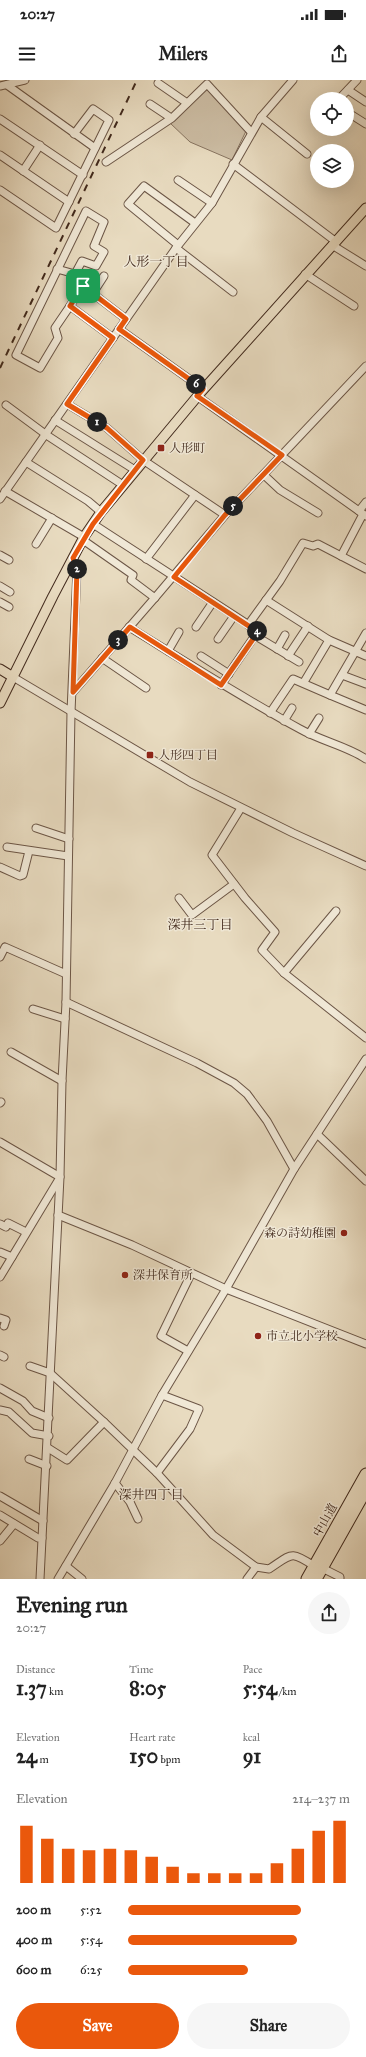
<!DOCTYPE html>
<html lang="en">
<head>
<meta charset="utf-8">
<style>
  body { margin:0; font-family:"IM FELL Great Primer","Noto Serif JP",serif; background:#f6f6f6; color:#222; height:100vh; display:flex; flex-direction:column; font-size:15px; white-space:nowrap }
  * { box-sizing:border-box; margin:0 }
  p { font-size:13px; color:#767676 }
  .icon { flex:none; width:22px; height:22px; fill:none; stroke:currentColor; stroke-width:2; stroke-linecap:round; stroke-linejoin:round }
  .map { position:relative; height:1499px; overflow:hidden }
  .sheet { display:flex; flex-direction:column; background:#fff; flex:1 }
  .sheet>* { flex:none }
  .buttons { position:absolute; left:310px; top:12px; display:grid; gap:8px }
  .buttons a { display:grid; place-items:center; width:44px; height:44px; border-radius:50%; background:#fff; box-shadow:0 4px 16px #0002; font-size:20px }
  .pin { position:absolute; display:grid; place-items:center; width:34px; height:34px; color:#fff; margin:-17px; border-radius:8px; box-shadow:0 2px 6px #0006 }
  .km { position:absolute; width:20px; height:20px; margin:-10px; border-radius:50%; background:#222; color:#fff; font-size:11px; line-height:20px; text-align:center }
  .round { display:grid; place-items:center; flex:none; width:42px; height:42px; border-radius:21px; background:#f6f6f6 }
  .headline { display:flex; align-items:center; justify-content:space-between; height:68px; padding:0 16px }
  h1 { font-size:22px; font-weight:700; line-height:30px }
  .stats { display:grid; grid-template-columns:repeat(3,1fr); gap:6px; height:68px; padding:4px 16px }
  .stats div { display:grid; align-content:center }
  .stats b { font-size:20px; font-weight:700 }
  .stats small { font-size:11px; font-weight:400 }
  .stats p { font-size:11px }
  .chart { height:112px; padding:8px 16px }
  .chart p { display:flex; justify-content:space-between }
  .chart svg { width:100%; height:72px; margin-top:4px; stroke:#ea580c; stroke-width:6 }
  .action { display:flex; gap:8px; margin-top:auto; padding:8px 16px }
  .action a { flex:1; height:46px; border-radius:24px; background:#ea580c; color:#fff; font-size:16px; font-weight:700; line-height:46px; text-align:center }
  .action a+a { background:#f6f6f6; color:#222 }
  ul { padding:0 16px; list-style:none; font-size:13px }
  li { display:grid; grid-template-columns:64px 48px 1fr; align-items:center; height:30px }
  li i { height:10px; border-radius:5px; background:#ea580c }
  .status { display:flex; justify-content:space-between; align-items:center; height:28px; padding:0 20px; background:#fff; direction:ltr }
  .status svg { height:11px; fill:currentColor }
  header { display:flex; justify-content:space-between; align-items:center; height:52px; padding:0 16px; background:#fff; font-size:18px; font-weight:700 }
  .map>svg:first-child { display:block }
  .green { fill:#ccbda4; stroke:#877460 }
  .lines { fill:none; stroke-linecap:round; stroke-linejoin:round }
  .minor-casing { stroke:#6c5646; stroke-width:9 }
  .major-casing { stroke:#422a1d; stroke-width:11 }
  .highway-casing { stroke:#422a1d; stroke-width:13 }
  .minor { stroke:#f0e8d6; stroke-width:7 }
  .major { stroke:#e8dbc0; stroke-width:9 }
  .highway { stroke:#e8dbc0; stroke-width:11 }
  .rail { stroke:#422a1d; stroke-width:2; stroke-dasharray:7 7; stroke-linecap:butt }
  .route-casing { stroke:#fff; stroke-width:8 }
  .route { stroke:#ea580c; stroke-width:5 }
  .poi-dot { fill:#8f2418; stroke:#f0e8d6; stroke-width:1.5 }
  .labels { text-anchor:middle; stroke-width:3; stroke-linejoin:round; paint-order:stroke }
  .poi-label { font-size:12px; fill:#422a1d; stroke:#f0e8d6; text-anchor:start }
  .street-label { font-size:12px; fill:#422a1d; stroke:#f0e8d6 }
  .neighbourhood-label { font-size:13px; fill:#422a1d; stroke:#f0e8d6 }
</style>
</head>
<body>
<div class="status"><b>20:27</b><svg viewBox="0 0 49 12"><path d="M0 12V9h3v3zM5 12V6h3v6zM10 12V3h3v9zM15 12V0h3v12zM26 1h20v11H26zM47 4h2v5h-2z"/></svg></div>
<header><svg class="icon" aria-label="menu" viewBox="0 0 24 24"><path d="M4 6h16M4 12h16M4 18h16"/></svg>Milers<svg class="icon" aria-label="share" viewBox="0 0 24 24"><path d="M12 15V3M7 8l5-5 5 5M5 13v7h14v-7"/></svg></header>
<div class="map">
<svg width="366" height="1499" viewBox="0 0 366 1499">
  <rect width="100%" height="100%" fill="#e8dbc0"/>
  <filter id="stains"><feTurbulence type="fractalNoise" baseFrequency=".005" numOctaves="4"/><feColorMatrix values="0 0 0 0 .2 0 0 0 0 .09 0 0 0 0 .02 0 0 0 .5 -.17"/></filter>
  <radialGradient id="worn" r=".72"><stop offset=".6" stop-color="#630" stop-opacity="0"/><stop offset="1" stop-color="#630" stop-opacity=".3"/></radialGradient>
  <!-- green -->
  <polygon class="green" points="205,10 208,10 246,51 232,80 190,62 170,43"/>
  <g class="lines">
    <defs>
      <g id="minor">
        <polyline points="158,3 187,23"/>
        <polyline points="7,5 95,68"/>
        <polyline points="0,6 25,0"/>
        <polyline points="348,10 366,22"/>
        <polyline points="339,19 357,0"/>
        <polyline points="150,24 171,38"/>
        <polyline points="347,32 366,44"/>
        <polyline points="261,37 307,74"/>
        <polyline points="0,39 83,95"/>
        <polyline points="0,75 69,122"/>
        <polyline points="106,82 172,38 207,4 251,52"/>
        <polyline points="233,84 335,161"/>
        <polyline points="23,91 40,65"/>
        <polyline points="178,100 212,123"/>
        <polyline points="0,110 56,148 109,40 93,29 74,54"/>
        <polyline points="178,165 128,124 144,106 195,143"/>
        <polyline points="332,165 366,186"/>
        <polyline points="176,168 233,212"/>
        <polyline points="57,189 75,194"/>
        <polyline points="305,194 354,226"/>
        <polyline points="93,213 104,196"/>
        <polyline points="70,226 55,248 58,258 40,288 16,275 86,131 104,142 94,166 104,172 96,186 82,181 75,194 80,198 83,206"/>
        <polyline points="119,249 203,309"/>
        <polyline points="113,258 70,226 83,206 126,239"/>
        <polyline points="197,316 366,436"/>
        <polyline points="67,324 107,348 143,380 225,435"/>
        <polyline points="6,325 48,356 123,405"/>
        <polyline points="55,340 135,390"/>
        <polyline points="26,382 88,421 101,432"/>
        <polyline points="264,395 280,410 318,433"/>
        <polyline points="5,411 84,457"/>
        <polyline points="0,419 176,168 212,123 261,37 293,0"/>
        <polyline points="359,431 366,422"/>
        <polyline points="93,444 258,551 221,605"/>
        <polyline points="83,460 133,495 131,500 155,518"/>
        <polyline points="36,464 52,438"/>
        <polyline points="0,475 9,480"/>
        <polyline points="341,476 363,434"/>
        <polyline points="146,479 195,415"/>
        <polyline points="0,506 10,512"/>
        <polyline points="266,520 329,560 366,576"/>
        <polyline points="0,522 9,527"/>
        <polyline points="248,545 280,501 303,463 313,466 318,464 366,489"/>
        <path d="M129 547C186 582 241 617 300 649 321 661 347 666 366 679"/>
        <polyline points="196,547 213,522"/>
        <polyline points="366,553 330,615 366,630"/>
        <polyline points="254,555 299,582"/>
        <polyline points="218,559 234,536"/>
        <polyline points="277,569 285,555"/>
        <polyline points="168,571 179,552"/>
        <polyline points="201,576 229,594"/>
        <polyline points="288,576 308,546"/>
        <polyline points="102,578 146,608"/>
        <polyline points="342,595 366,604"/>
        <polyline points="13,597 190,702 293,753 366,786"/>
        <polyline points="304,602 329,560"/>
        <polyline points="73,612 159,513 225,435 366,286"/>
        <polyline points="270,633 293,599 330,615"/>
        <polyline points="284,641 292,628"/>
        <polyline points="309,654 319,638"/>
        <polyline points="241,728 212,775 245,818 275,852 262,870 284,893 366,958"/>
        <polyline points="36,748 69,759"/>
        <polyline points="7,767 68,776"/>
        <polyline points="0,787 20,796 23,795 29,771"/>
        <polyline points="179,818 192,835 234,804"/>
        <polyline points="0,877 5,867 66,894"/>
        <polyline points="284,893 336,831"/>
        <polyline points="66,922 197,983 234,1003 247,1014 267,1041 294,1089"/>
        <polyline points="33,929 65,939"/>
        <polyline points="11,972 62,1001"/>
        <polyline points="0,1023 1,1022"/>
        <polyline points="317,1054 366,1101"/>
        <polyline points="0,1062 60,1097"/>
        <polyline points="58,1135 132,1165 226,1209 366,1264"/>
        <polyline points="0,1144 6,1147 8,1143 26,1152"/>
        <polyline points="0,1172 12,1177"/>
        <polyline points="0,1197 59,1099"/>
        <polyline points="0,1238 6,1240 4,1246"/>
        <polyline points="188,1271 161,1256 191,1194"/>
        <polyline points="0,1275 4,1277"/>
        <path d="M30 1286 50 1293 104 1342 157 1393 213 1455 256 1487 269 1489C292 1474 290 1470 314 1486"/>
        <polyline points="0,1308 23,1321 32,1331 49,1338"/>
        <polyline points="0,1330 9,1332 32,1353 49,1356"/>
        <polyline points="48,1368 67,1380 104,1342"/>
        <polyline points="29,1379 47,1386"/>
        <polyline points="157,1393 190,1349 199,1329 162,1315"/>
        <polyline points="115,1403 130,1422 138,1439"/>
        <polyline points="0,1416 43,1441"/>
        <polyline points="0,1435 38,1458 42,1458"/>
        <polyline points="0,1461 14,1444"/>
        <polyline points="66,1486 82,1499"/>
        <polyline points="322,1488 340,1497 340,1499"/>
        <polyline points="40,1499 60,1097 62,1001 66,922 71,632 77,489 73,478"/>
        <polyline points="58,1499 115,1403 162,1315 226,1209 294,1089 366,979"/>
        <polyline points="247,1499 256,1487"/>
      </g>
      <g id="major">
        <polyline points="0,589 13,597"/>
        <polyline points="0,623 53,516 84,457 101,432 201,312 366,128"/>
      </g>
      <g id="highway">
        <polyline points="307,1499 366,1394"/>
        <polyline points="316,1499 366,1410"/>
      </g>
    </defs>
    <!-- minor casing -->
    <use href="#minor" class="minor-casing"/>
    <!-- major casing -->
    <use href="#major" class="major-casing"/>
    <!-- highway casing -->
    <use href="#highway" class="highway-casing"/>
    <!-- minor -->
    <use href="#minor" class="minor"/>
    <!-- major -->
    <use href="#major" class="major"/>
    <!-- highway -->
    <use href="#highway" class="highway"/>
    <!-- rail -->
    <polyline class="rail" points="0,288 137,0"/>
  </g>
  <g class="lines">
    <defs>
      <polygon id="route" points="83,206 126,239 119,249 203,309 197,316 282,375 225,435 174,497 258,552 221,605 130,547 73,612 77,489 73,478 93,444 143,380 107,348 67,324 113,258 70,226"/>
    </defs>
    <!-- route casing -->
    <use href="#route" class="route-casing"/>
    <!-- route -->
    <use href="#route" class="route"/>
  </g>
  <!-- markers -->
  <g class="poi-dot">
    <rect x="157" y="364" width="8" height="8" rx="2"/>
    <rect x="146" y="671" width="8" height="8" rx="2"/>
    <circle cx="344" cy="1153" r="4"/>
    <circle cx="125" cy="1195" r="4"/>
    <circle cx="258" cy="1256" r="4"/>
  </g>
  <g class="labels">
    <!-- poi labels -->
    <g class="poi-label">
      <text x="169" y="372">人形町</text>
      <text x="158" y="679">人形四丁目</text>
      <text x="336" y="1157" text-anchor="end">森の詩幼稚園</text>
      <text x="133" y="1199">深井保育所</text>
      <text x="266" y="1260">市立北小学校</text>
    </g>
    <!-- street labels -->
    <g class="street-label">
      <text transform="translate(325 1440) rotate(-61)" y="4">中山道</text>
    </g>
    <!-- neighbourhood labels -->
    <g class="neighbourhood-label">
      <text x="156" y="186">人形一丁目</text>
      <text x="200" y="849">深井三丁目</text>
      <text x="151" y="1419">深井四丁目</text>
    </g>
  </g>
  <rect width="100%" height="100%" filter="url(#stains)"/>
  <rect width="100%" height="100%" fill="url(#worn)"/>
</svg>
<div class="buttons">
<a><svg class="icon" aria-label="locate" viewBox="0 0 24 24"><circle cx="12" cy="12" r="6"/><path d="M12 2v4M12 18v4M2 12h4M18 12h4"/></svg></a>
<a><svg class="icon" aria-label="layers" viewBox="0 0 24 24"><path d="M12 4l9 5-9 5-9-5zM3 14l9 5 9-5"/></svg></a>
</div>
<div class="pin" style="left:83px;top:206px;background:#1e9e55"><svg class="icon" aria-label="arrive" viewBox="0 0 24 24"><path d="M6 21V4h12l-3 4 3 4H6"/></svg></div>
<b class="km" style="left:97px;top:342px">1</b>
<b class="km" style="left:77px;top:489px">2</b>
<b class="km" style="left:118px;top:560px">3</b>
<b class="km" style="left:257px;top:551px">4</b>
<b class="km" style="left:233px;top:426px">5</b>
<b class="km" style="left:196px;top:304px">6</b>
</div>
<section class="sheet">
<div class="headline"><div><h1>Evening run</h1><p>20:27</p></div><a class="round"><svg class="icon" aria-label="share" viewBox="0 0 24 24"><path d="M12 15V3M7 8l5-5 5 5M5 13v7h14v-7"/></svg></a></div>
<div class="stats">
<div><p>Distance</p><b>1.37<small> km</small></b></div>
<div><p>Time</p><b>8:05</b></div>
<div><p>Pace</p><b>5:54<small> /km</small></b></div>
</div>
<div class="stats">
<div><p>Elevation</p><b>24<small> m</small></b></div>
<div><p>Heart rate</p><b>150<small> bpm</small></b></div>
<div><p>kcal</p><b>91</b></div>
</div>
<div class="chart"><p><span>Elevation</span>214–237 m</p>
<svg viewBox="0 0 160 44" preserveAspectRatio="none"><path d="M5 44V9M15 44V17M25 44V23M35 44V24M45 44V23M55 44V24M65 44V28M75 44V34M85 44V38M95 44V38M105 44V38M115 44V38M125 44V32M135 44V23M145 44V12M155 44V6"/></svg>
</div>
<ul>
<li><b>200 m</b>5:52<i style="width:78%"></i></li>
<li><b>400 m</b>5:54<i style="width:76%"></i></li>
<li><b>600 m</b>6:25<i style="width:54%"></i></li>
</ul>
<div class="action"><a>Save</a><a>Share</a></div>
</section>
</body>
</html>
